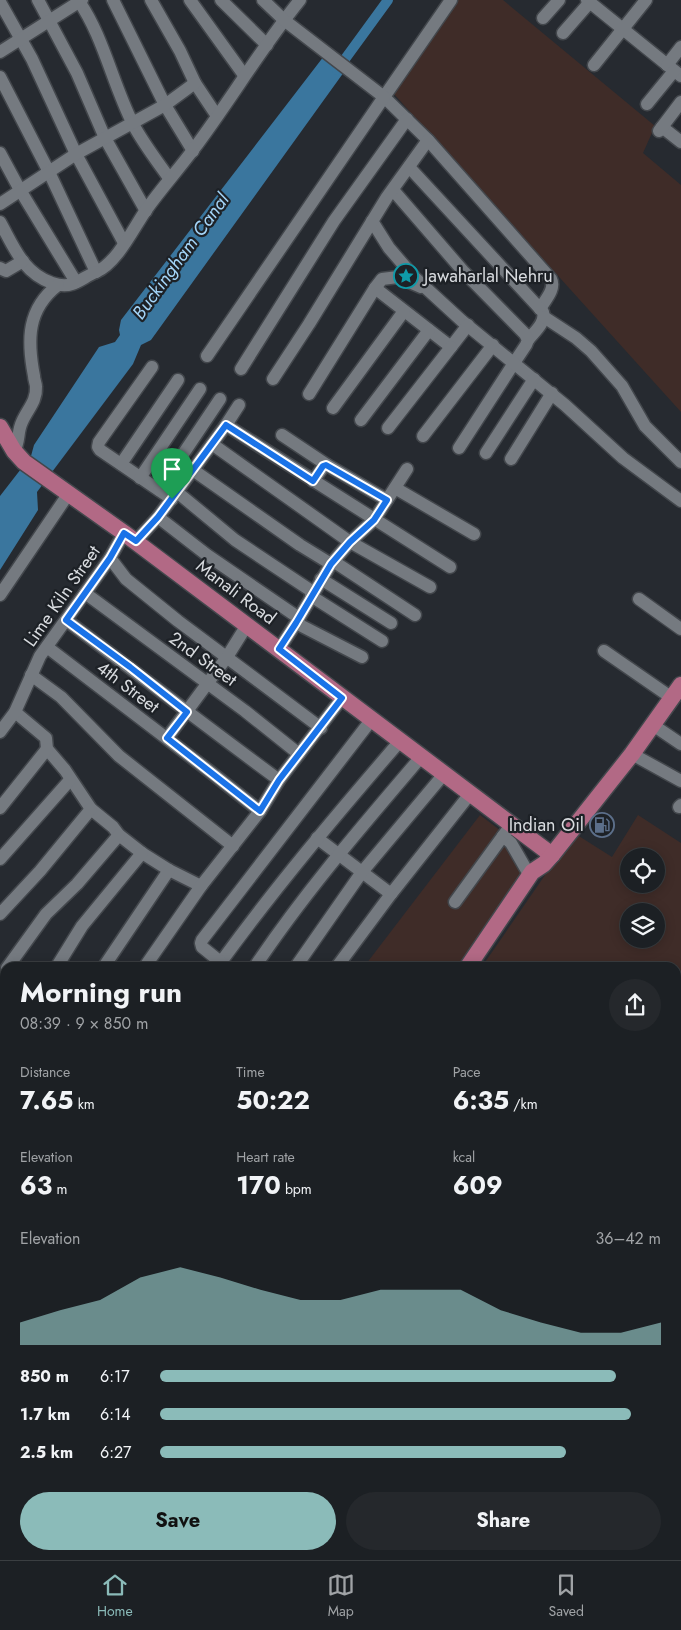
<!DOCTYPE html>
<html lang="en">
<head>
<meta charset="utf-8">
<style>
  body { margin:0; font-family:Jost,sans-serif; background:#25282c; color:#f1f3f6; height:100vh; display:flex; flex-direction:column; font-size:19px; white-space:nowrap }
  * { box-sizing:border-box; margin:0 }
  p { font-size:16px; color:#a0a3a6 }
  .icon { flex:none; width:28px; height:28px; fill:none; stroke:currentColor; stroke-width:2; stroke-linecap:round; stroke-linejoin:round }
  .map { position:relative; flex:1; overflow:hidden }
  .details { position:absolute; left:0px; top:962px; width:681px; height:598px; display:flex; flex-direction:column; background:#1c2024; border-radius:15px 15px 0 0; box-shadow:0 2px 12px #0003,0 0 0 1px #3a3e41 }
  .details>* { flex:none }
  .fabs { position:absolute; left:620px; top:848px; display:grid; gap:10px }
  .fabs a { display:grid; place-items:center; width:45px; height:45px; border-radius:50%; background:#1c2024; box-shadow:0 2px 12px #0003,0 0 0 1px #3a3e41; font-size:25px }
  .pin { position:absolute; display:grid; place-items:center; width:42px; height:42px; color:#fff; margin:-51px -21px; border-radius:50% 50% 50% 0; rotate:-45deg; box-shadow:0 0 5px #0007 }
  .pin .icon { rotate:45deg }
  .round { display:grid; place-items:center; flex:none; width:52px; height:52px; border-radius:26px; background:#25282c }
  .summary { display:flex; align-items:center; justify-content:space-between; height:85px; padding:0 20px }
  h1 { font-size:28px; font-weight:700; line-height:38px }
  .metrics { display:grid; grid-template-columns:repeat(3,1fr); gap:8px; height:85px; padding:5px 20px }
  .metrics div { display:grid; align-content:center }
  .metrics b { font-size:25px; font-weight:700 }
  .metrics small { font-size:14px; font-weight:400 }
  .metrics p { font-size:14px }
  .chart { height:140px; padding:10px 20px }
  .chart p { display:flex; justify-content:space-between }
  .chart svg { width:100%; height:90px; margin-top:5px; fill:#8bbbb9; opacity:.7 }
  .primary-button { display:flex; gap:10px; margin-top:auto; padding:10px 20px }
  .primary-button a { flex:1; height:58px; border-radius:30px; background:#8bbbb9; color:#111; font-size:20px; font-weight:700; line-height:58px; text-align:center }
  .primary-button a+a { background:#25282c; color:#f1f3f6 }
  ul { padding:0 20px; list-style:none; font-size:16px }
  li { display:grid; grid-template-columns:80px 60px 1fr; align-items:center; height:38px }
  li i { height:12px; border-radius:6px; background:#8bbbb9 }
  .tabs { display:flex; justify-content:space-around; align-items:center; height:70px; border-top:1px solid #3a3e41; background:#1c2024; font-size:14px; color:#a0a3a6 }
  .tabs a { display:grid; justify-items:center; gap:2px }
  .tabs .current { color:#8bbbb9 }
  .map>svg:first-child { display:block }
  .built { fill:#2c343e }
  .industrial { fill:#3f2c28; fill-rule:evenodd }
  .water { fill:#3a769e }
  .lines { fill:none; stroke-linecap:round; stroke-linejoin:round }
  .canal { stroke:#3a769e; stroke-width:10 }
  .minor-casing { stroke:#43474c; stroke-width:15 }
  .major-casing { stroke:#43474c; stroke-width:19 }
  .minor { stroke:#757a80; stroke-width:12 }
  .major { stroke:#b26985; stroke-width:16 }
  .rail { stroke:#9c9fa4; stroke-width:2.5 }
  .route-casing { stroke:#fff; stroke-width:10 }
  .route { stroke:#1a73e8; stroke-width:6 }
  .labels { text-anchor:middle; stroke-width:4.5; stroke-linejoin:round; paint-order:stroke }
  .poi-label { font-size:18px; fill:#d8dbdf; stroke:#1d2126; text-anchor:start }
  .street-label { font-size:18px; fill:#d8dbdf; stroke:#1d2126 }
  .water-label { font-size:19px; font-style:italic; fill:#a3d4f7; stroke:#1d2126 }
</style>
</head>
<body>
<div class="map">
<svg width="681" height="1560" viewBox="0 0 681 1560">
  <rect width="100%" height="100%" fill="#262a30"/>
  <!-- built -->
  <g class="built">
    <polygon points="681,1176 681,1260 676,1265 676,1181"/>
    <polygon points="272,1555 419,1555 414,1560 269,1560"/>
  </g>
  <!-- industrial -->
  <g class="industrial">
    <polygon points="455,0 503,0 655,126 643,153 681,185 681,412 393,93"/>
    <polygon points="480,815 501,831 524,871 457,967 363,968"/>
    <path d="M638 815 681 843V1176L676 1181V968H481L574 833 612 857ZM629 856H656V884H629ZM629 911H656V939H629Z"/>
  </g>
  <!-- water -->
  <polygon class="water" points="324,56 344,72 151,340 141,345 133,364 37,492 38,510 0,570 0,496 31,456 34,445 99,347 115,342 120,335 119,330 121,320"/>
  <g class="lines">
    <!-- canal -->
    <polyline class="canal" points="337,70 388,0"/>
    <defs>
      <g id="minor">
        <polyline points="38,0 77,73 105,138 146,211"/>
        <path d="M78 0C103 35 113 85 133 124 143 143 157 161 169 178"/>
        <polyline points="113,0 165,105 193,151"/>
        <polyline points="151,0 180,51 195,83 217,116"/>
        <polyline points="190,0 244,75"/>
        <polyline points="221,0 267,45"/>
        <path d="M451 0 384 97 428 140 551 279C556 289 545 300 540 309"/>
        <polyline points="587,0 681,76"/>
        <polyline points="0,2 32,59 76,154 124,243"/>
        <polyline points="543,18 559,0"/>
        <polyline points="563,33 590,2"/>
        <polyline points="0,52 82,0"/>
        <polyline points="594,65 646,0"/>
        <polyline points="667,65 681,47"/>
        <path d="M0 77 49 172 96 272C117 263 133 229 146 210 161 189 178 170 193 150 230 101 261 48 300 0"/>
        <polyline points="647,104 674,71"/>
        <polyline points="662,127 681,142"/>
        <polyline points="659,131 681,102"/>
        <polyline points="0,153 20,190 76,282"/>
        <path d="M409 167 543 312C546 323 534 332 528 340"/>
        <polyline points="393,190 463,271 525,334 528,340 526,345 514,363 459,448"/>
        <polyline points="0,204 76,154 165,105 195,83"/>
        <polyline points="372,221 389,248 414,277 462,321 565,405 623,458 681,501"/>
        <path d="M0 222C14 247 23 273 52 283 58 285 66 286 72 284 79 282 88 275 96 272"/>
        <polyline points="0,268 6,271 23,261"/>
        <polyline points="375,288 451,347 468,325"/>
        <polyline points="544,317 576,338 591,351 622,386 645,426 681,462"/>
        <polyline points="207,356 384,97 284,20 263,0"/>
        <polyline points="152,367 99,442 98,447 100,450 172,499"/>
        <polyline points="241,369 334,221 407,119"/>
        <polyline points="273,379 309,324 387,197 428,140"/>
        <polyline points="309,394 375,288 382,279 398,277 421,287"/>
        <polyline points="333,408 404,311"/>
        <polyline points="361,420 429,330"/>
        <polyline points="226,425 239,405"/>
        <polyline points="388,428 451,347"/>
        <polyline points="282,435 327,465"/>
        <polyline points="423,436 493,345"/>
        <polyline points="212,444 350,542 430,587"/>
        <path d="M14 451C20 442 17 432 22 422 27 410 37 401 36 387 36 383 34 380 34 376 27 340 27 309 58 285"/>
        <polyline points="486,453 534,379"/>
        <polyline points="511,459 552,393"/>
        <polyline points="121,464 178,380"/>
        <polyline points="193,470 300,545 331,564"/>
        <polyline points="140,478 200,389"/>
        <polyline points="313,481 323,467 327,465 387,500"/>
        <polyline points="395,488 474,534"/>
        <polyline points="159,490 220,399"/>
        <polyline points="177,492 235,540 313,592"/>
        <polyline points="158,517 207,555 299,618"/>
        <polyline points="136,541 158,517 226,425 450,567"/>
        <polyline points="110,558 126,579 178,621 321,728"/>
        <polyline points="333,561 415,615"/>
        <polyline points="321,579 391,623"/>
        <polyline points="85,593 245,711 299,754"/>
        <polyline points="0,595 69,493"/>
        <polyline points="311,596 382,641"/>
        <polyline points="639,599 681,629"/>
        <path d="M66 620C137 673 207 727 279 780"/>
        <polyline points="296,623 362,657"/>
        <polyline points="47,647 208,770 260,811"/>
        <polyline points="279,649 296,623 331,564 350,542 374,520 407,469"/>
        <polyline points="604,651 672,698"/>
        <polyline points="31,675 61,697 119,756 233,846"/>
        <polyline points="15,712 46,738 47,749 65,770 91,809 113,827 119,835 142,853 169,870 201,886"/>
        <polyline points="653,725 681,744"/>
        <polyline points="0,732 15,712 40,656 110,558 124,533"/>
        <polyline points="167,738 227,657 247,625"/>
        <polyline points="632,754 681,781"/>
        <polyline points="679,807 681,805"/>
        <polyline points="0,808 47,749"/>
        <polyline points="503,836 511,843 530,876"/>
        <polyline points="317,838 391,894"/>
        <polyline points="0,859 70,780"/>
        <polyline points="455,902 511,825"/>
        <polyline points="0,914 40,871 91,809"/>
        <path d="M221 962C277 885 338 813 400 741"/>
        <polyline points="7,968 46,914 77,884 119,835"/>
        <polyline points="56,968 82,926 142,853"/>
        <polyline points="103,968 169,870"/>
        <polyline points="144,968 201,886 260,811 279,780 342,698"/>
        <polyline points="228,968 202,947 201,943 202,940 372,719"/>
        <path d="M254 968C304 893 363 825 421 757"/>
        <polyline points="295,968 362,872 444,774"/>
        <polyline points="336,968 391,894 470,794"/>
        <polyline points="0,1052 5,1044"/>
        <polyline points="0,1069 5,1062"/>
        <polyline points="0,1100 5,1104"/>
        <polyline points="0,1132 5,1136"/>
        <polyline points="0,1194 5,1187"/>
        <polyline points="0,1221 5,1224"/>
        <polyline points="0,1244 5,1237"/>
        <polyline points="0,1324 5,1316"/>
        <polyline points="0,1369 5,1372"/>
        <polyline points="0,1440 5,1442"/>
        <polyline points="0,1479 5,1482"/>
        <polyline points="0,1518 5,1521"/>
        <polyline points="8,1555 16,1560"/>
        <polyline points="199,1555 205,1560"/>
        <polyline points="645,1555 652,1560"/>
      </g>
      <g id="major">
        <polyline points="0,427 14,451 24,462 124,533 552,855"/>
        <polyline points="467,968 532,872 544,864 552,855 632,754 681,685"/>
        <polyline points="63,1560 66,1555"/>
      </g>
    </defs>
    <!-- minor casing -->
    <use href="#minor" class="minor-casing"/>
    <!-- major casing -->
    <use href="#major" class="major-casing"/>
    <!-- minor -->
    <use href="#minor" class="minor"/>
    <!-- major -->
    <use href="#major" class="major"/>
    <!-- rail -->
    <g class="rail">
      <polyline points="676,1192 681,1188"/>
      <polyline points="676,1203 681,1199"/>
      <polyline points="676,1226 681,1221"/>
      <polyline points="676,1235 681,1231"/>
      <polyline points="676,1259 681,1255"/>
      <polyline points="317,1560 321,1555"/>
      <polyline points="331,1560 336,1555"/>
      <polyline points="367,1560 372,1555"/>
      <polyline points="379,1560 384,1555"/>
    </g>
  </g>
  <g class="lines">
    <defs>
      <polygon id="route" points="226,425 313,481 323,466 326,465 387,500 374,520 350,542 331,564 296,623 279,649 342,698 279,780 260,811 167,738 187,712 130,667 66,620 110,558 124,533 136,541 158,517"/>
    </defs>
    <!-- route casing -->
    <use href="#route" class="route-casing"/>
    <!-- route -->
    <use href="#route" class="route"/>
  </g>
  <!-- icons -->
  <defs>
    <symbol id="sight-ring" viewBox="-11 -11 22 22"><circle r="9.5" fill="#1d2126" stroke="#0f9aa8" stroke-width="1.5"/><path d="M0-6L1.8-2.2L6-1.7L2.9 1.2L3.7 5.4L0 3.3L-3.7 5.4L-2.9 1.2L-6-1.7L-1.8-2.2Z" fill="#0f9aa8"/></symbol>
    <symbol id="fuel-ring" viewBox="-11 -11 22 22"><circle r="9.5" fill="#1d2126" stroke="#5c6f8a" stroke-width="1.5"/><path d="M-5.5-6h7V0h2V4h1.3V-2.5L3-4.5l.8-.8L6-3V5H2.5V1h-1V6h-7ZM-4.2-4.7v3.2H.2V-4.7Z" fill="#5c6f8a"/></symbol>
  </defs>
  <g fill-rule="evenodd">
    <use href="#sight-ring" x="392" y="262" width="28" height="28"/>
    <use href="#fuel-ring" x="588" y="811" width="28" height="28"/>
  </g>
  <g class="labels">
    <!-- poi labels -->
    <g class="poi-label">
      <text x="424" y="282">Jawaharlal Nehru</text>
      <text x="584" y="831" text-anchor="end">Indian Oil</text>
    </g>
    <!-- street labels -->
    <g class="street-label">
      <text transform="translate(236 592) rotate(37)" y="6">Manali Road</text>
      <text transform="translate(62 596) rotate(-55)" y="6">Lime Kiln Street</text>
      <text transform="translate(203 659) rotate(36)" y="6">2nd Street</text>
      <text transform="translate(128 687) rotate(37)" y="6">4th Street</text>
    </g>
    <!-- water labels -->
    <g class="water-label">
      <text transform="translate(180 256) rotate(-54)" y="7">Buckingham Canal</text>
    </g>
  </g>
</svg>
<div class="fabs">
<a><svg class="icon" aria-label="locate" viewBox="0 0 24 24"><circle cx="12" cy="12" r="6"/><path d="M12 2v4M12 18v4M2 12h4M18 12h4"/></svg></a>
<a><svg class="icon" aria-label="layers" viewBox="0 0 24 24"><path d="M12 4l9 5-9 5-9-5zM3 14l9 5 9-5"/></svg></a>
</div>
<div class="pin" style="left:172px;top:499px;background:#1e9e55"><svg class="icon" aria-label="arrive" viewBox="0 0 24 24"><path d="M6 21V4h12l-3 4 3 4H6"/></svg></div>
<section class="details">
<div class="summary"><div><h1>Morning run</h1><p>08:39 · 9 × 850 m</p></div><a class="round"><svg class="icon" aria-label="share" viewBox="0 0 24 24"><path d="M12 15V3M7 8l5-5 5 5M5 13v7h14v-7"/></svg></a></div>
<div class="metrics">
<div><p>Distance</p><b>7.65<small> km</small></b></div>
<div><p>Time</p><b>50:22</b></div>
<div><p>Pace</p><b>6:35<small> /km</small></b></div>
</div>
<div class="metrics">
<div><p>Elevation</p><b>63<small> m</small></b></div>
<div><p>Heart rate</p><b>170<small> bpm</small></b></div>
<div><p>kcal</p><b>609</b></div>
</div>
<div class="chart"><p><span>Elevation</span>36–42 m</p>
<svg viewBox="0 0 160 44" preserveAspectRatio="none"><path d="M0 44V33L10 27L20 22L30 11L40 6L50 11L60 17L70 22L80 22L90 17L100 17L110 17L120 27L130 33L140 38L150 38L160 33V44z"/></svg>
</div>
<ul>
<li><b>850 m</b>6:17<i style="width:91%"></i></li>
<li><b>1.7 km</b>6:14<i style="width:94%"></i></li>
<li><b>2.5 km</b>6:27<i style="width:81%"></i></li>
</ul>
<div class="primary-button"><a>Save</a><a>Share</a></div>
</section>
</div>
<nav class="tabs">
<a class="current"><svg class="icon" aria-label="home" viewBox="0 0 24 24"><path d="M3 11l9-7 9 7M6 9v11h12V9"/></svg>Home</a>
<a><svg class="icon" aria-label="map" viewBox="0 0 24 24"><path d="M3 6l6-2 6 2 6-2v14l-6 2-6-2-6 2zM9 4v14M15 6v14"/></svg>Map</a>
<a><svg class="icon" aria-label="saved" viewBox="0 0 24 24"><path d="M7 4h10v16l-5-4-5 4z"/></svg>Saved</a>
</nav>
</body>
</html>
